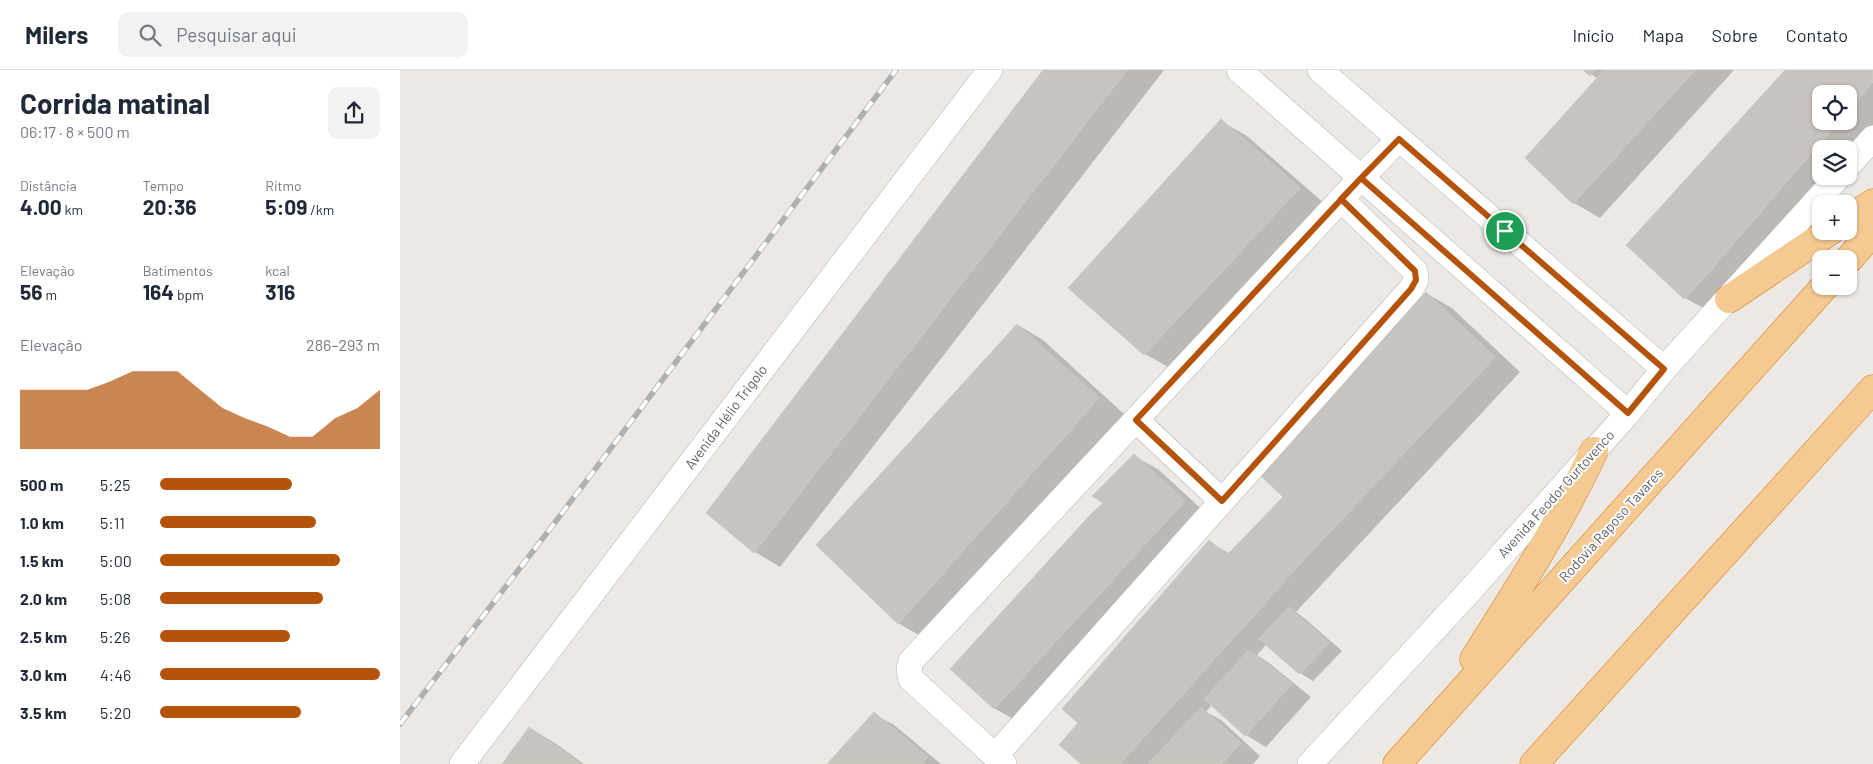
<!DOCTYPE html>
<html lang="pt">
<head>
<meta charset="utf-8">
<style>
  body { margin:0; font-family:Barlow,sans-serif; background:#f2f2f3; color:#1f2937; height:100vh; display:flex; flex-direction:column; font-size:19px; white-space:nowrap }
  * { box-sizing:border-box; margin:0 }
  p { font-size:16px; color:#747a83 }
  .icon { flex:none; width:28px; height:28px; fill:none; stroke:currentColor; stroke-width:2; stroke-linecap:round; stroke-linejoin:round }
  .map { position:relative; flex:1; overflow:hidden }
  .side { display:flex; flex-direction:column; background:#fff; width:400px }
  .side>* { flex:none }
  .tools { position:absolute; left:1412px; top:15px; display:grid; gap:10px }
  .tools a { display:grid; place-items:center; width:45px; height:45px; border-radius:10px; background:#fff; box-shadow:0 1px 4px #0004; font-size:25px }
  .pin { position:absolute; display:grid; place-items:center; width:42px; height:42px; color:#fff; margin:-21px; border:2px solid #fff; border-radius:50%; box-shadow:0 1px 5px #0007 }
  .round { display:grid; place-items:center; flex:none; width:52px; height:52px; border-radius:10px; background:#f2f2f3 }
  .headline { display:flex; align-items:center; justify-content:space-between; height:85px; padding:0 20px }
  h1 { font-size:28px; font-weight:700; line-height:38px }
  .stats { display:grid; grid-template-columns:repeat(3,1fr); gap:8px; height:85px; padding:5px 20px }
  .stats div { display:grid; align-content:center }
  .stats b { font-size:21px; font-weight:700 }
  .stats small { font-size:14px; font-weight:400 }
  .stats p { font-size:14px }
  .chart { height:140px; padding:10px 20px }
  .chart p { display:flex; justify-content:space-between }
  .chart svg { width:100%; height:90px; margin-top:5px; fill:#b45309; opacity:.7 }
  ul { padding:0 20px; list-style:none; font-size:16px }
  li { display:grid; grid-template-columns:80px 60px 1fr; align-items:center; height:38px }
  li i { height:12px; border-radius:6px; background:#b45309 }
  header { display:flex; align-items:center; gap:30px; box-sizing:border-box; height:70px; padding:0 25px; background:#fff; border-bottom:1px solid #e0e1e3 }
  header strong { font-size:24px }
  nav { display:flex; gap:28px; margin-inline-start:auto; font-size:18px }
  .search { width:350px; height:45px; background:#f2f2f3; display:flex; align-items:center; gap:12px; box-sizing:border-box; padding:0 18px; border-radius:10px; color:#747a83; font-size:19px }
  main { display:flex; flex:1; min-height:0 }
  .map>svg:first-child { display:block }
  .shadow { fill:#0003; fill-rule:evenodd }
  .building { fill:#c8c3bf; stroke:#d0c9c1 }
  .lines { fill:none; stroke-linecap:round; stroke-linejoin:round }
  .minor-casing { stroke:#b0b4b7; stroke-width:26 }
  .highway-casing { stroke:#dc7913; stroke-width:29 }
  .minor { stroke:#fff; stroke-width:25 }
  .highway { stroke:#f4c992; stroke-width:28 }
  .rail-casing { stroke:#afb0b0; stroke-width:5.5 }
  .rail { stroke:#fff; stroke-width:4; stroke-dasharray:11; stroke-linecap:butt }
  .route-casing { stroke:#fff; stroke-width:10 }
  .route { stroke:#b45309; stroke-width:6 }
  .labels { text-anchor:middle; stroke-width:4; stroke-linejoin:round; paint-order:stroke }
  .street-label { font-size:14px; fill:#5b5f62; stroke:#fff }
</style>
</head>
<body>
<header>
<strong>Milers</strong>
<div class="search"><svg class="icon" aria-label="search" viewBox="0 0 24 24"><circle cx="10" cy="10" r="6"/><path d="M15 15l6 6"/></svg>Pesquisar aqui</div>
<nav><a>Início</a><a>Mapa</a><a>Sobre</a><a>Contato</a></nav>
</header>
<main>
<section class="side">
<div class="headline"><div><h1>Corrida matinal</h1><p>06:17 · 8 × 500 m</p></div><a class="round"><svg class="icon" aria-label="share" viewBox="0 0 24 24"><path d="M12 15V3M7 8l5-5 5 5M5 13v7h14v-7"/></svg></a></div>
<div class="stats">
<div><p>Distância</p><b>4.00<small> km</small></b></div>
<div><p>Tempo</p><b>20:36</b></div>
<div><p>Ritmo</p><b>5:09<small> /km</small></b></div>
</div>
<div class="stats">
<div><p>Elevação</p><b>56<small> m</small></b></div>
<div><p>Batimentos</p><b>164<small> bpm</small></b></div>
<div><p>kcal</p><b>316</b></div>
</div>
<div class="chart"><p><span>Elevação</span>286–293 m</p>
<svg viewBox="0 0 160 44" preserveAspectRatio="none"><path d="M0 44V15L10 15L20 15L30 15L40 11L50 6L60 6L70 6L80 15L90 24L100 29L110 33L120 38L130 38L140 29L150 24L160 15V44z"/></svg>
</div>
<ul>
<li><b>500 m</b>5:25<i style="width:60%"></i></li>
<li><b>1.0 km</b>5:11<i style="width:71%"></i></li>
<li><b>1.5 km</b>5:00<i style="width:82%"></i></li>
<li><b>2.0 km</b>5:08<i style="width:74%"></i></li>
<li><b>2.5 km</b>5:26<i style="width:59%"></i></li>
<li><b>3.0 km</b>4:46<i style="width:100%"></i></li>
<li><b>3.5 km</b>5:20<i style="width:64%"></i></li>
</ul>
</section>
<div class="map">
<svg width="1473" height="694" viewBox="0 0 1473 694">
  <rect width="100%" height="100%" fill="#ece8e3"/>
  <!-- shadow -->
  <g class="shadow">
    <polygon points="644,0 764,0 380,497 355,482"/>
    <polygon points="1185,0 1334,0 1200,148 1174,133 1198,9"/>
    <path d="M1387 0H1473V56L1449 79H1421V106H1430L1311 242 1285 228ZM1421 24H1449V51H1421Z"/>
    <polygon points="821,51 847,66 925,134 770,298 745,284"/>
    <polygon points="1026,223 1052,238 1120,302 896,542 903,547 942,581 913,611 900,603 867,574 857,585 869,593 911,627 866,677 846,665 812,635 806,642 821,650 860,686 853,694 682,694 680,653 810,472 830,484 884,426"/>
    <polygon points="618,255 643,270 724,344 524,568 498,553"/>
    <polygon points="734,386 759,400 810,447 620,653 594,638 705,433"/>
    <polygon points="474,644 494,655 541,694 428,694"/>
    <polygon points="130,658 155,673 184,694 103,694"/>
  </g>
  <!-- building -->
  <g class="building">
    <polygon points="643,0 727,0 354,483 306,443"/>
    <polygon points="1183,0 1195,0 1190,6"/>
    <polygon points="1204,0 1295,0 1173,134 1125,88"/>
    <polygon points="1385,0 1473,0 1473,12 1449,40 1449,24 1421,24 1421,51 1439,51 1311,200 1284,229 1226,175"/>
    <polygon points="821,49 900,118 744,285 668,218"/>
    <polygon points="1026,222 1095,287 911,482 720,694 681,694 659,675 678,653 662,639 809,470 827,485 883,427 860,405"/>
    <polygon points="617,254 699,328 498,554 416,475"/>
    <polygon points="734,384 785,431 594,639 550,599 691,444 703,433 692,426"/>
    <polygon points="889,537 929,573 899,604 859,569"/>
    <polygon points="849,580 892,614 845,666 804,629"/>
    <polygon points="801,637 841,673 822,694 748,694"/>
    <polygon points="474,642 528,687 522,694 427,694"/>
    <polygon points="129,657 181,694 102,694"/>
  </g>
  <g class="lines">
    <defs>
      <g id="minor">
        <polyline points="839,0 1228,343"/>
        <polyline points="920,0 1264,299"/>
        <polyline points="1449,95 1473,68"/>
        <polyline points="736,350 822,431"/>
        <polyline points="595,686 1011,219 1016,210 1015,201 941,129"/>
        <polyline points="62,694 590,0"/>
        <polyline points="604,694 511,609 509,599 511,591 961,108 999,69"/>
        <polyline points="910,694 1066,525 1228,343 1264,299 1439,106"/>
      </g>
      <g id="highway">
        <polyline points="1449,149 1473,133"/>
        <polyline points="1449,189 1473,162"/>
        <polyline points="1329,229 1430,161"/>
        <path d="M1074 589C1117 521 1160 454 1194 381"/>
        <polyline points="997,694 1425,216"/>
        <polyline points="1134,694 1473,319"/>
      </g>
    </defs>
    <!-- minor casing -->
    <use href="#minor" class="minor-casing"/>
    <!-- highway casing -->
    <use href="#highway" class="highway-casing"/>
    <!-- minor -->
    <use href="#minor" class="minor"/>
    <!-- highway -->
    <use href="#highway" class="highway"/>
    <defs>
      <polyline id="rail" points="0,654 150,459 496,0"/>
    </defs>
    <!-- rail casing -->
    <use href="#rail" class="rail-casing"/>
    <!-- rail -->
    <use href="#rail" class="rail"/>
  </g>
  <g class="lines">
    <defs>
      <polyline id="route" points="1105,161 999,69 961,108 736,350 822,431 1011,219 1016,210 1015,201 941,129 961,108 1228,343 1264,299 1105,161"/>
    </defs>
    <!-- route casing -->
    <use href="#route" class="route-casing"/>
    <!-- route -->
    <use href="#route" class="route"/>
  </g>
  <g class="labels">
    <!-- street labels -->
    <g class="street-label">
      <text transform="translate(326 347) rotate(-53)" y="5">Avenida Hélio Trigolo</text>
      <text transform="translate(1156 424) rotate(-48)" y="5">Avenida Feodor Gurtovenco</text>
      <text transform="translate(1211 455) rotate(-48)" y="5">Rodovia Raposo Tavares</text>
    </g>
  </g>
</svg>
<div class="tools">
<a><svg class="icon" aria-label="locate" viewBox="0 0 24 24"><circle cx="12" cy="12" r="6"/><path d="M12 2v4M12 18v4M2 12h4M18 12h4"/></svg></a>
<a><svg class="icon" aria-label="layers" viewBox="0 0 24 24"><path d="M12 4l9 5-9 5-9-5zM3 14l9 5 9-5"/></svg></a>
<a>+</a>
<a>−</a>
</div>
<div class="pin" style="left:1105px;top:161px;background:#1e9e55"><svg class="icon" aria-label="arrive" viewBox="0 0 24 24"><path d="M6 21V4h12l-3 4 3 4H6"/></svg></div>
</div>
</main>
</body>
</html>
